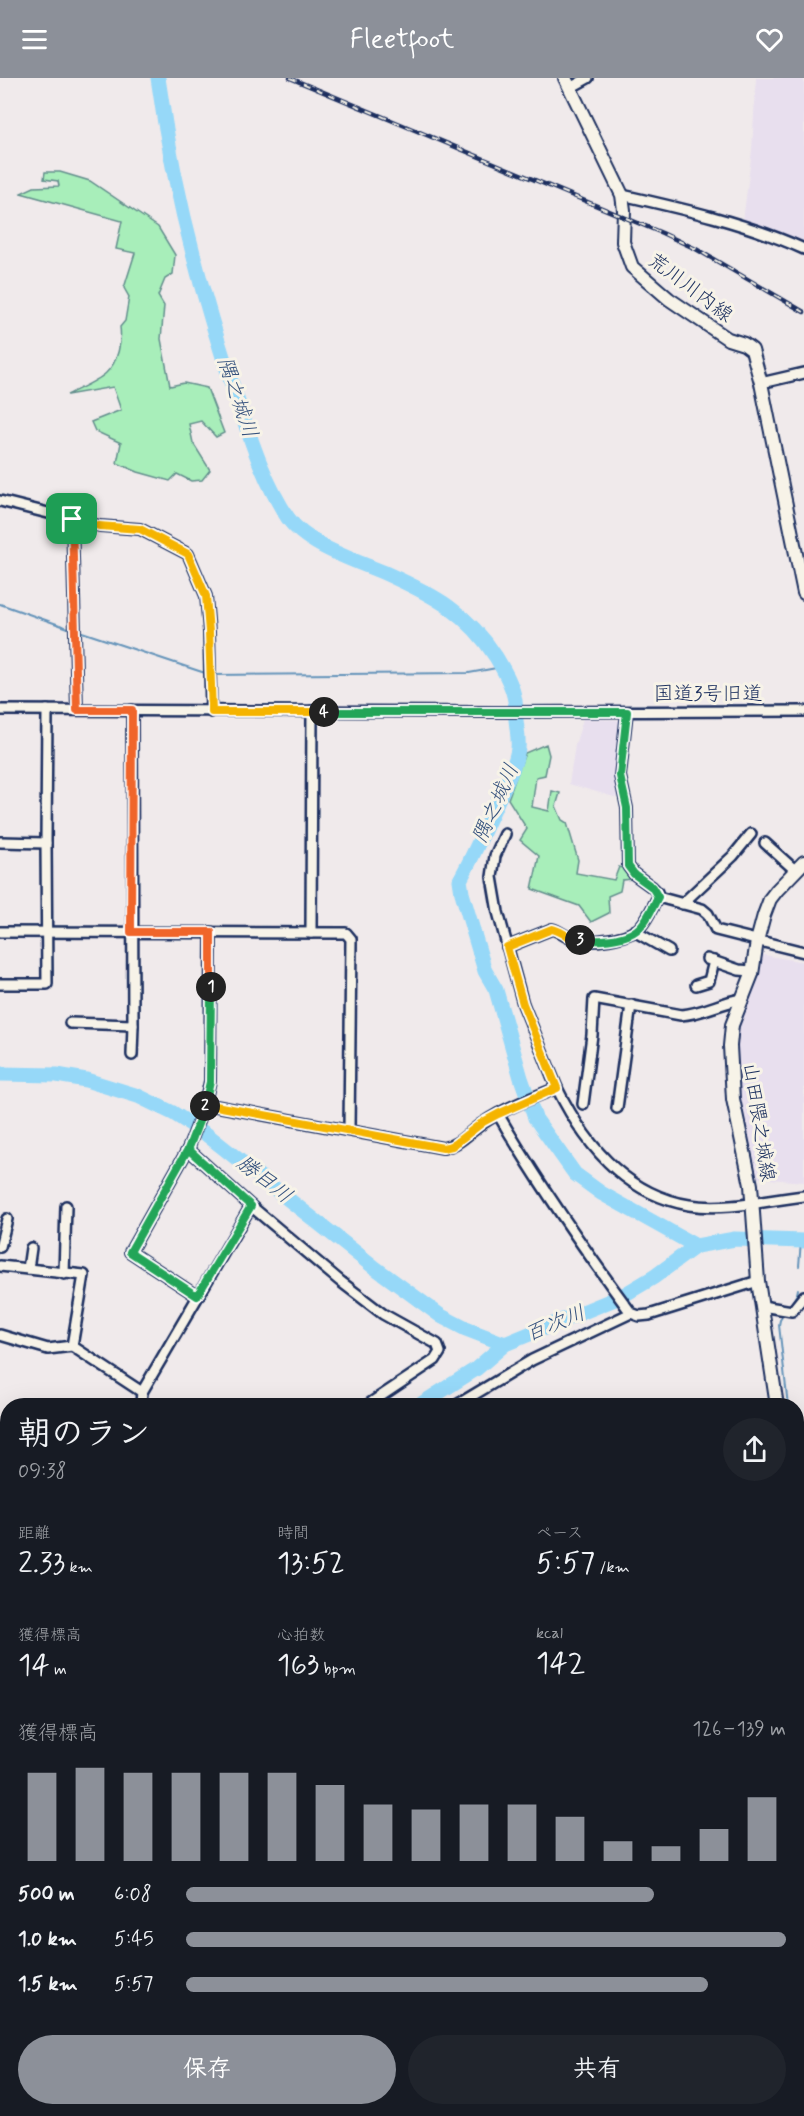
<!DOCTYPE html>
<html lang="ja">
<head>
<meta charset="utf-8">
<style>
  body { margin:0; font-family:Mynerve,"Klee One",sans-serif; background:#20242c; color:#f1f3f6; height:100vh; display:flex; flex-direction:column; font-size:22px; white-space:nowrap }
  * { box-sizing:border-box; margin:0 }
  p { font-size:20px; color:#9ea1a6 }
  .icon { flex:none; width:33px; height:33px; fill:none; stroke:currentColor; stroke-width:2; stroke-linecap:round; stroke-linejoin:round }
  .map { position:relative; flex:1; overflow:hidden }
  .sheet { position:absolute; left:0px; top:1320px; width:804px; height:718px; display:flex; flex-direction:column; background:#171b24; border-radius:24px 24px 0 0; box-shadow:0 6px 24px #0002 }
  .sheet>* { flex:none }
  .pin { position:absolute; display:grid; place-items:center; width:51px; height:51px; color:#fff; margin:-26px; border-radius:12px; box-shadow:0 3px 9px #0006 }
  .km { position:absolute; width:30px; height:30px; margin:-15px; border-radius:50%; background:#222; color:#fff; font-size:16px; line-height:30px; text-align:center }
  .round { display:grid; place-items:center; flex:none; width:63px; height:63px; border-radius:32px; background:#20242c }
  .head { display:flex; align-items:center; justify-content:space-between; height:102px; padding:0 18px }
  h1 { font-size:33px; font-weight:600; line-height:45px }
  .figures { display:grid; grid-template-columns:repeat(3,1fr); gap:9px; height:102px; padding:6px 18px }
  .figures div { display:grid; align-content:center }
  .figures b { font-size:30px; font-weight:600 }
  .figures small { font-size:16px; font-weight:400 }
  .figures p { font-size:16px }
  .chart { height:168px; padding:12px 18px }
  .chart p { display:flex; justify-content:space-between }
  .chart svg { width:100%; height:108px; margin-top:6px; stroke:#8c9099; stroke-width:6 }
  .action { display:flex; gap:12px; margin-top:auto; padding:12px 18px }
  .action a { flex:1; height:69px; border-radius:36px; background:#8c9099; color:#fff; font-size:24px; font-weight:600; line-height:69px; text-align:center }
  .action a+a { background:#20242c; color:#f1f3f6 }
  ul { padding:0 18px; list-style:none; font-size:20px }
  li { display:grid; grid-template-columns:96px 72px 1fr; align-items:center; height:45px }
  li i { height:15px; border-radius:8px; background:#8c9099 }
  header { display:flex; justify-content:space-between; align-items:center; height:78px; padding:0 18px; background:#8c9099; color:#fff; font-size:27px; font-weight:600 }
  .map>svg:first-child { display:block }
  .built { fill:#e8dfee }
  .green { fill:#a8eeba; stroke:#628e8c; stroke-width:1.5 }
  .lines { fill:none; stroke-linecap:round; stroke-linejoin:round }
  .stream { stroke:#6594ba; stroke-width:2 }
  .river { stroke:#96d8f8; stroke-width:15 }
  .minor-casing { stroke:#1b2f5e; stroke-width:14 }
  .major-casing { stroke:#1b2f5e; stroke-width:16 }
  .minor { stroke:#f7f3e8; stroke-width:9 }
  .major { stroke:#f7f3e8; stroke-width:12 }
  .rail-casing { stroke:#1b2f5e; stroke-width:4.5 }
  .rail { stroke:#f7f3e8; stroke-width:2; stroke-dasharray:7; stroke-linecap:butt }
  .split-1-casing { stroke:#fff; stroke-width:12 }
  .split-2-casing { stroke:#fff; stroke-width:12 }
  .split-3-casing { stroke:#fff; stroke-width:12 }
  .split-4-casing { stroke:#fff; stroke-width:12 }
  .split-5-casing { stroke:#fff; stroke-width:12 }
  .split-1 { stroke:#f0652b; stroke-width:8 }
  .split-2 { stroke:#22a559; stroke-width:8 }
  .split-3 { stroke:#f5b400; stroke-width:8 }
  .split-4 { stroke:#22a559; stroke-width:8 }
  .split-5 { stroke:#f5b400; stroke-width:8 }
  .labels { text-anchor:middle; stroke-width:6; stroke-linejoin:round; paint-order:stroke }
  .street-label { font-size:20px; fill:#1b2f5e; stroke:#f7f3e8 }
  .water-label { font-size:21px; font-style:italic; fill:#34517d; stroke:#f7f3e8 }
</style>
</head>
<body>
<header><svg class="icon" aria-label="menu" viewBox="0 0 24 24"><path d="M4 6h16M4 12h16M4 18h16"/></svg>Fleetfoot<svg class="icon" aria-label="heart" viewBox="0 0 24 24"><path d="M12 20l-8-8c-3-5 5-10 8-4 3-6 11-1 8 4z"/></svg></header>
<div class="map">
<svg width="804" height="2038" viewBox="0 0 804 2038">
  <rect width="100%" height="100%" fill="#f0eaeb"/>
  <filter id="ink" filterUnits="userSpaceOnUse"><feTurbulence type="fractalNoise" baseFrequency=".0167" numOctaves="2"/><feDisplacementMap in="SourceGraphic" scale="12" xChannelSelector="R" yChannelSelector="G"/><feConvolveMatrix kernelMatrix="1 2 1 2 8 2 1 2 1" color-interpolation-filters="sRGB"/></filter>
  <g filter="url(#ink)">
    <!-- built -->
    <g class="built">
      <polygon points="756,0 804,0 804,168 776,154 743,143 752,72"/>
      <polygon points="583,641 623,642 616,699 621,721 569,706 575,667"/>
      <polygon points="758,876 804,884 804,1104 758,1100 743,1054 736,994 737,952 755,895"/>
    </g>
    <!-- green -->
    <g class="green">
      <path d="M45 94H60L90 103 158 149 175 177 173 196 165 201 158 218 164 228 161 261 170 308 184 305 207 310 224 355 216 359 201 343 189 346 193 365 210 392 202 402 191 403 177 396 170 403 138 394 117 385 121 365 95 353 91 344 121 332 113 309 67 317C78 311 98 303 106 295 118 284 122 264 120 249L125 243 129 219 124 210 135 175 116 171 122 143 21 115 34 109 59 108 58 103 44 101Z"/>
      <polygon points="546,666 549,677 545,697 536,699 532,729 549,733 552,713 560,715 556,728 562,742 567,745 578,782 576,795 614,802 619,789 626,791 628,797 634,801 622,802 620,813 608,818 609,835 591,844 579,828 532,811 539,778 520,762 527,751 508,721 525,675"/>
      <polygon points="804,1810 804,1867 797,1867 797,1812"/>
    </g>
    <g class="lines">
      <!-- stream -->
      <g class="stream">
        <polyline points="0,526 71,551"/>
        <polyline points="76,552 208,596"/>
        <polyline points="213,597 469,595 502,589"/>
        <polyline points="799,1188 801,1163"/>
        <polyline points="789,1229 797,1216 798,1211"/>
        <polyline points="785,1234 780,1242 779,1247 788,1328"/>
        <polyline points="796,1404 804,1474"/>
        <polyline points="58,2038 61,2031"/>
      </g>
      <!-- river -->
      <g class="river">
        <path d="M158 0C173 109 201 217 237 321 251 362 264 404 288 440 307 468 357 483 387 496 434 517 468 535 496 579 503 591 511 604 514 618 516 625 516 634 516 642 517 651 519 662 518 671 515 690 505 707 497 724 485 750 474 777 460 802L462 815 485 893 496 912 521 1000 535 1040 575 1096 601 1115 696 1168 735 1161 804 1163"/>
        <polyline points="0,996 57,997 86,1002 138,1018 173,1035 206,1056 374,1189 441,1238 466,1251 505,1266"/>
        <polyline points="418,1328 476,1291 505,1266 622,1218 654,1199 696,1168"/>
        <polyline points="0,1762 8,1761"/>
      </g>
      <defs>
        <g id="minor">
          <polyline points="570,10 588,0"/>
          <path d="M622 117C684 131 746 145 804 171"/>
          <polyline points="761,305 804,295"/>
          <polyline points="0,423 100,448 140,451 188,476 206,518 209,554 211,634"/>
          <polyline points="72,441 77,632"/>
          <polyline points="0,632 494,634 804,633"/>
          <polyline points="627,634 620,698 627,730 628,788 634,796 652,809 657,814 658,819 702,831 708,836 716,852 804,874"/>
          <polyline points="505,756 495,778 492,799 498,834 523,926 557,1010"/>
          <polyline points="0,764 46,765"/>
          <polyline points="765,765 796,793"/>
          <polyline points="682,826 733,778 751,756"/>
          <polyline points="634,853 669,873"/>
          <polyline points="0,854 346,855 351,861 349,1052"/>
          <polyline points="311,855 312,633"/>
          <path d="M507 869 552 851C560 853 565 859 573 861 589 866 630 861 641 848 648 840 653 828 658 819"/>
          <polyline points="707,881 739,892 752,893"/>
          <polyline points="0,906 47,906 46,765 47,632"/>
          <polyline points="696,907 709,903 714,883"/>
          <polyline points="70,945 133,947 132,632"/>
          <polyline points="132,977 133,947"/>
          <path d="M205 1026 443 1070C460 1067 469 1054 483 1045 505 1030 532 1020 557 1010 584 1065 624 1116 689 1127 727 1133 767 1122 804 1118"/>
          <path d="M583 1026 592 957 594 921 681 937C701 936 720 925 741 921"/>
          <polyline points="617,1030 631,927"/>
          <path d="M498 1036C538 1105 584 1171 631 1235L639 1238 649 1237 758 1203"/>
          <polyline points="188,1071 130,1174 197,1218"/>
          <polyline points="251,1128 340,1203 383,1236 437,1266 440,1274 435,1282 366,1328"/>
          <polyline points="0,1169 7,1141"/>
          <polyline points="0,1188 84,1197 72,1268"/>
          <polyline points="28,1191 31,1170"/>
          <polyline points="64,1196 66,1128"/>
          <polyline points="762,1228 792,1233 804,1218"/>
          <polyline points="0,1257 48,1271 72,1268 142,1314"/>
          <polyline points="143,1328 141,1325 142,1314 251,1128 188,1071 204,1030 210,1003 211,854"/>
          <polyline points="455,1328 532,1282 631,1235"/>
          <polyline points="0,1648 8,1652"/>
          <polyline points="0,1668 8,1665"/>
          <polyline points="0,1712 8,1711"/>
          <polyline points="796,1794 804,1790"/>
          <polyline points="603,2031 604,2038"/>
          <polyline points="217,2038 219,2031"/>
          <polyline points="361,2038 363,2031"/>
        </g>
        <g id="major">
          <polyline points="565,0 622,117 624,132 623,164 632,189 669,221 728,261 744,266 752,272 761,305 804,515"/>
          <polyline points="777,1328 758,1203 751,1107 733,1021 730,968 732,947 752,896 757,863 764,837 770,821 777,812 804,784"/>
          <polyline points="796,1505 804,1581"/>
          <polyline points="796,1726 804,1709"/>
          <polyline points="796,2012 804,2012"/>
          <polyline points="740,2031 741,2038"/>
          <polyline points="467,2038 476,2031"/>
        </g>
      </defs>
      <!-- minor casing -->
      <use href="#minor" class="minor-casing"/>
      <!-- major casing -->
      <use href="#major" class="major-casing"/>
      <!-- minor -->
      <use href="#minor" class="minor"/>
      <!-- major -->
      <use href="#major" class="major"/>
      <defs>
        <g id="rail">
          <polyline points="290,0 662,155 696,171 804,234"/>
          <polyline points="796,1716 804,1715"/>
          <polyline points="0,1954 8,1952"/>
        </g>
      </defs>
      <!-- rail casing -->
      <use href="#rail" class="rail-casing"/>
      <!-- rail -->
      <use href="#rail" class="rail"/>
    </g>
  </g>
  <g class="lines" filter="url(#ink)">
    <defs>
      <polyline id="split-1" points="72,441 77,632 132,632 131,854 211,854 211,909"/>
      <polyline id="split-2" points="205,1028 204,1030 188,1071 130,1174 197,1218 251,1128 188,1071 190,1067 204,1030 210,1004 211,909"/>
      <path id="split-3" d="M205 1028V1026L443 1070 452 1068 483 1044 498 1036 557 1010 523 926 507 869 552 851C562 853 569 861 580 862"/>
      <path id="split-4" d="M324 634H627L620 698 627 730 628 788 634 796 652 809 658 819C653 828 648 841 640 849 627 863 598 863 580 862"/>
      <polyline id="split-5" points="72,441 99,448 140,451 188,476 206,518 209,554 212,634 324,634"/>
    </defs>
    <!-- split-1 casing -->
    <use href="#split-1" class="split-1-casing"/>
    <!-- split-2 casing -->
    <use href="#split-2" class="split-2-casing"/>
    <!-- split-3 casing -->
    <use href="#split-3" class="split-3-casing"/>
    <!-- split-4 casing -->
    <use href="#split-4" class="split-4-casing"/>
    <!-- split-5 casing -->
    <use href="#split-5" class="split-5-casing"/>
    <!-- split-1 -->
    <use href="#split-1" class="split-1"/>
    <!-- split-2 -->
    <use href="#split-2" class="split-2"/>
    <!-- split-3 -->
    <use href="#split-3" class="split-3"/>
    <!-- split-4 -->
    <use href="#split-4" class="split-4"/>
    <!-- split-5 -->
    <use href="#split-5" class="split-5"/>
  </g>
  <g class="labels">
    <!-- street labels -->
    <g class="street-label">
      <text transform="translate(691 209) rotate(37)" y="7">荒川川内線</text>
      <text x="708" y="622">国道3号旧道</text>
      <text transform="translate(760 1044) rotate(81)" y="7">山田隈之城線</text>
    </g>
    <!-- water labels -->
    <g class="water-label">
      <text transform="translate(238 319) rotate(71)" y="7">隅之城川</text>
      <text transform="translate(495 725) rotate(-66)" y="7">隅之城川</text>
      <text transform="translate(265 1101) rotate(38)" y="7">勝目川</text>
      <text transform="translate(555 1245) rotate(-22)" y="7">百次川</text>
    </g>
  </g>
</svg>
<div class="pin" style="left:72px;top:441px;background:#1e9e55"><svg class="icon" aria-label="arrive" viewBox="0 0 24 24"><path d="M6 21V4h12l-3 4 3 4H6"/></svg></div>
<b class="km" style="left:211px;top:909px">1</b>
<b class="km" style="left:205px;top:1028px">2</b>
<b class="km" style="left:580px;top:862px">3</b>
<b class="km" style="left:324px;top:634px">4</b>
<section class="sheet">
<div class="head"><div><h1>朝のラン</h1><p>09:38</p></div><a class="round"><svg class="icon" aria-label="share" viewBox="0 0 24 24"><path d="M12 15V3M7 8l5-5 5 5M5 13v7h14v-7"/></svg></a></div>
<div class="figures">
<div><p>距離</p><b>2.33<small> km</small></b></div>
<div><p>時間</p><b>13:52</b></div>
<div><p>ペース</p><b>5:57<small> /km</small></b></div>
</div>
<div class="figures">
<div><p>獲得標高</p><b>14<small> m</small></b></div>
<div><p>心拍数</p><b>163<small> bpm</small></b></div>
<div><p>kcal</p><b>142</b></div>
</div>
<div class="chart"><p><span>獲得標高</span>126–139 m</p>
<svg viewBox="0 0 160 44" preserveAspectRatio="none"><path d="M5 44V8M15 44V6M25 44V8M35 44V8M45 44V8M55 44V8M65 44V13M75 44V21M85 44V23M95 44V21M105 44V21M115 44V26M125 44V36M135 44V38M145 44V31M155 44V18"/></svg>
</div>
<ul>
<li><b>500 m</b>6:08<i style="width:78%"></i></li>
<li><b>1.0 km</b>5:45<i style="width:100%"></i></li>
<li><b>1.5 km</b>5:57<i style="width:87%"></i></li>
</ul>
<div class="action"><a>保存</a><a>共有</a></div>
</section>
</div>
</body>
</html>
